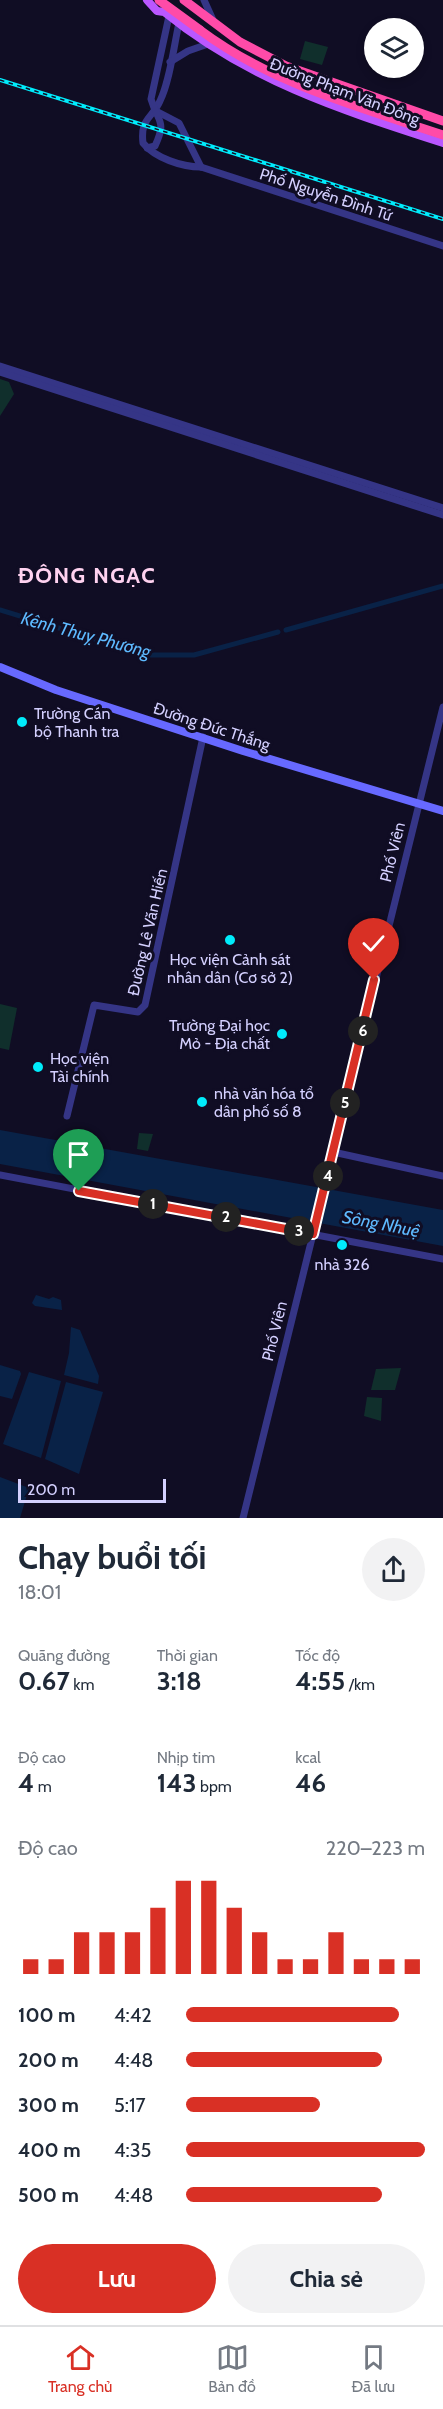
<!DOCTYPE html>
<html lang="vi">
<head>
<meta charset="utf-8">
<style>
  body { margin:0; font-family:Cabin,sans-serif; background:#f2f2f3; color:#1f2937; height:100vh; display:flex; flex-direction:column; font-size:22px; white-space:nowrap }
  * { box-sizing:border-box; margin:0 }
  p { font-size:20px; color:#747a83 }
  .icon { flex:none; width:33px; height:33px; fill:none; stroke:currentColor; stroke-width:2; stroke-linecap:round; stroke-linejoin:round }
  .map { position:relative; height:1518px; overflow:hidden }
  .details { display:flex; flex-direction:column; background:#fff; flex:1 }
  .details>* { flex:none }
  .controls { position:absolute; left:364px; top:18px; display:grid; gap:12px }
  .controls a { display:grid; place-items:center; width:60px; height:60px; border-radius:50%; background:#fff; box-shadow:0 3px 9px #0003; font-size:30px }
  .scale { position:absolute; left:18px; bottom:15px; width:148px; box-sizing:border-box; padding-left:6px; border:3px solid #d4d0ff; border-top:0; font-size:16px; line-height:21px; white-space:nowrap; color:#d4d0ff; -webkit-text-stroke:4px #100d24; paint-order:stroke }
  .pin { position:absolute; display:grid; place-items:center; width:51px; height:51px; color:#fff; margin:-62px -26px; border-radius:50% 50% 50% 0; rotate:-45deg; box-shadow:0 0 6px #0007 }
  .pin .icon { rotate:45deg }
  .km { position:absolute; width:30px; height:30px; margin:-15px; border-radius:50%; background:#222; color:#fff; font-size:16px; line-height:30px; text-align:center }
  .round { display:grid; place-items:center; flex:none; width:63px; height:63px; border-radius:32px; background:#f2f2f3 }
  .head { display:flex; align-items:center; justify-content:space-between; height:102px; padding:0 18px }
  h1 { font-size:33px; font-weight:700; line-height:45px }
  .metrics { display:grid; grid-template-columns:repeat(3,1fr); gap:9px; height:102px; padding:6px 18px }
  .metrics div { display:grid; align-content:center }
  .metrics b { font-size:26px; font-weight:700 }
  .metrics small { font-size:16px; font-weight:400 }
  .metrics p { font-size:16px }
  .chart { height:168px; padding:12px 18px }
  .chart p { display:flex; justify-content:space-between }
  .chart svg { width:100%; height:108px; margin-top:6px; stroke:#d93025; stroke-width:6 }
  .button { display:flex; gap:12px; margin-top:auto; padding:12px 18px }
  .button a { flex:1; height:69px; border-radius:36px; background:#d93025; color:#fff; font-size:24px; font-weight:700; line-height:69px; text-align:center }
  .button a+a { background:#f2f2f3; color:#1f2937 }
  ul { padding:0 18px; list-style:none; font-size:20px }
  li { display:grid; grid-template-columns:96px 72px 1fr; align-items:center; height:45px }
  li i { height:15px; border-radius:8px; background:#d93025 }
  .dock { display:flex; justify-content:space-around; align-items:center; height:84px; border-top:2px solid #e0e1e3; background:#fff; font-size:16px; color:#747a83 }
  .dock a { display:grid; justify-items:center; gap:3px }
  .dock .on { color:#d93025 }
  .map>svg:first-child { display:block }
  .green { fill:#102f2c }
  .water { fill:#092247 }
  .lines { fill:none; stroke-linecap:round; stroke-linejoin:round }
  .canal { stroke:#092247; stroke-width:5 }
  .tertiary { stroke:#353586; stroke-width:7 }
  .secondary { stroke:#6769ff; stroke-width:8 }
  .primary { stroke:#ba57ff; stroke-width:8 }
  .motorway { stroke:#ff4ba8; stroke-width:9 }
  .rail-casing { stroke:#00ebfb; stroke-width:4 }
  .rail { stroke:#100d24; stroke-width:1.5; stroke-dasharray:4.5; stroke-linecap:butt }
  .motorway-bridge { stroke:#ff4ba8; stroke-width:9 }
  .route-casing { stroke:#fff; stroke-width:12 }
  .route { stroke:#d93025; stroke-width:8 }
  .poi-dot { fill:#00ebfb; stroke:#100d24; stroke-width:2 }
  .labels { text-anchor:middle; stroke-width:6; stroke-linejoin:round; paint-order:stroke }
  .street-label { font-size:16px; fill:#d4d0ff; stroke:#100d24 }
  .poi-label { font-size:16px; fill:#d4d0ff; stroke:#100d24; text-anchor:start }
  .water-label { font-size:18px; font-style:italic; fill:#5ebaff; stroke:#100d24 }
  .district-label { font-size:22px; font-weight:bold; letter-spacing:1.5px; fill:#ffd2f0; stroke:#100d24 }
</style>
</head>
<body>
<div class="map">
<svg width="443" height="1518" viewBox="0 0 443 1518">
  <rect width="100%" height="100%" fill="#100d24"/>
  <!-- green -->
  <g class="green">
    <polygon points="305,41 328,47 322,65 300,59"/>
    <polygon points="0,379 9,382 14,394 0,416"/>
    <polygon points="0,1004 17,1008 9,1050 0,1048"/>
    <polygon points="139,1133 153,1134 148,1151 137,1149"/>
    <polygon points="401,1368 395,1390 371,1390 376,1369"/>
    <polygon points="367,1397 382,1398 381,1421 364,1416"/>
  </g>
  <!-- water -->
  <g class="water">
    <polygon points="0,1130 443,1210 443,1246 0,1164"/>
    <polygon points="36,1295 49,1299 53,1297 61,1300 62,1310 35,1306 32,1303"/>
    <polygon points="71,1327 80,1330 99,1376 98,1384 64,1375 69,1353"/>
    <polygon points="0,1365 20,1371 21,1374 12,1399 0,1396"/>
    <polygon points="29,1372 61,1381 41,1458 3,1444"/>
    <polygon points="66,1382 103,1392 79,1474 45,1459"/>
    <polygon points="0,1477 29,1488 20,1518 0,1518"/>
  </g>
  <g class="lines">
    <!-- canal -->
    <g class="canal">
      <polyline points="0,610 147,655 194,655 278,632"/>
      <polyline points="286,630 443,586"/>
    </g>
    <!-- tertiary -->
    <g class="tertiary">
      <polyline points="204,0 213,20"/>
      <path d="M179 23C174 45 170 81 160 101 152 119 140 118 143 143 155 158 182 167 201 167L443 246"/>
      <polyline points="170,62 188,51 208,44"/>
      <polyline points="156,111 179,123 201,167"/>
      <path d="M147 148 155 146C167 120 158 123 151 99L169 16"/>
      <polyline points="0,366 443,508"/>
      <polyline points="0,372 443,515"/>
      <polyline points="67,1116 94,1005 138,1012 145,1005 203,737"/>
      <polyline points="333,1152 443,1176"/>
      <polyline points="0,1175 443,1259"/>
      <path d="M243 1518C309 1248 374 977 443 707"/>
    </g>
    <!-- secondary -->
    <polyline class="secondary" points="0,667 56,690 243,751 443,811"/>
    <!-- primary -->
    <path class="primary" d="M147 0 157 11 164 12C249 81 341 110 443 143"/>
    <!-- motorway -->
    <path class="motorway" d="M200 30C272 84 359 107 443 135"/>
    <defs>
      <polyline id="rail" points="0,80 443,219"/>
    </defs>
    <!-- rail casing -->
    <use href="#rail" class="rail-casing"/>
    <!-- rail -->
    <use href="#rail" class="rail"/>
    <!-- motorway-bridge -->
    <g class="motorway-bridge">
      <polyline points="159,0 200,30"/>
      <polyline points="184,0 240,42 286,66 443,121"/>
    </g>
  </g>
  <g class="lines">
    <defs>
      <polyline id="route" points="79,1191 313,1234 374,980"/>
    </defs>
    <!-- route casing -->
    <use href="#route" class="route-casing"/>
    <!-- route -->
    <use href="#route" class="route"/>
  </g>
  <!-- markers -->
  <g class="poi-dot">
    <circle cx="22" cy="722" r="6"/>
    <circle cx="230" cy="940" r="6"/>
    <circle cx="282" cy="1034" r="6"/>
    <circle cx="38" cy="1067" r="6"/>
    <circle cx="202" cy="1102" r="6"/>
    <circle cx="342" cy="1245" r="6"/>
  </g>
  <g class="labels">
    <!-- street labels -->
    <g class="street-label">
      <text transform="translate(345 91) rotate(21)" y="6">Đường Phạm Văn Đồng</text>
      <text transform="translate(326 194) rotate(18)" y="6">Phố Nguyễn Đình Tứ</text>
      <text transform="translate(212 726) rotate(18)" y="6">Đường Đức Thắng</text>
      <text transform="translate(392 852) rotate(-76)" y="6">Phố Viên</text>
      <text transform="translate(147 932) rotate(-77)" y="6">Đường Lê Văn Hiến</text>
      <text transform="translate(274 1331) rotate(-76)" y="6">Phố Viên</text>
    </g>
    <!-- poi labels -->
    <g class="poi-label">
      <text x="34" y="719">Trường Cán<tspan x="34" dy="18">bộ Thanh tra</tspan></text>
      <text x="230" y="965" text-anchor="middle">Học viện Cảnh sát<tspan x="230" dy="18">nhân dân (Cơ sở 2)</tspan></text>
      <text x="270" y="1031" text-anchor="end">Trường Đại học<tspan x="270" dy="18">Mỏ - Địa chất</tspan></text>
      <text x="50" y="1064">Học viện<tspan x="50" dy="18">Tài chính</tspan></text>
      <text x="214" y="1099">nhà văn hóa tổ<tspan x="214" dy="18">dân phố số 8</tspan></text>
      <text x="342" y="1270" text-anchor="middle">nhà 326</text>
    </g>
    <!-- water labels -->
    <g class="water-label">
      <text transform="translate(86 635) rotate(15)" y="6">Kênh Thuỵ Phương</text>
      <text transform="translate(381 1224) rotate(11)" y="6">Sông Nhuệ</text>
    </g>
    <!-- district labels -->
    <g class="district-label">
      <text x="87" y="583">ĐÔNG NGẠC</text>
    </g>
  </g>
</svg>
<div class="controls">
<a><svg class="icon" aria-label="layers" viewBox="0 0 24 24"><path d="M12 4l9 5-9 5-9-5zM3 14l9 5 9-5"/></svg></a>
</div>
<div class="scale">200 m</div>
<div class="pin" style="left:79px;top:1191px;background:#1e9e55"><svg class="icon" aria-label="arrive" viewBox="0 0 24 24"><path d="M6 21V4h12l-3 4 3 4H6"/></svg></div>
<div class="pin" style="left:374px;top:980px;background:#d93025"><svg class="icon" aria-label="check" viewBox="0 0 24 24"><path d="M5 12l5 5 9-10"/></svg></div>
<b class="km" style="left:153px;top:1204px">1</b>
<b class="km" style="left:226px;top:1217px">2</b>
<b class="km" style="left:299px;top:1231px">3</b>
<b class="km" style="left:328px;top:1176px">4</b>
<b class="km" style="left:345px;top:1103px">5</b>
<b class="km" style="left:363px;top:1031px">6</b>
</div>
<section class="details">
<div class="head"><div><h1>Chạy buổi tối</h1><p>18:01</p></div><a class="round"><svg class="icon" aria-label="share" viewBox="0 0 24 24"><path d="M12 15V3M7 8l5-5 5 5M5 13v7h14v-7"/></svg></a></div>
<div class="metrics">
<div><p>Quãng đường</p><b>0.67<small> km</small></b></div>
<div><p>Thời gian</p><b>3:18</b></div>
<div><p>Tốc độ</p><b>4:55<small> /km</small></b></div>
</div>
<div class="metrics">
<div><p>Độ cao</p><b>4<small> m</small></b></div>
<div><p>Nhịp tim</p><b>143<small> bpm</small></b></div>
<div><p>kcal</p><b>46</b></div>
</div>
<div class="chart"><p><span>Độ cao</span>220–223 m</p>
<svg viewBox="0 0 160 44" preserveAspectRatio="none"><path d="M5 44V38M15 44V38M25 44V27M35 44V27M45 44V27M55 44V17M65 44V6M75 44V6M85 44V17M95 44V27M105 44V38M115 44V38M125 44V27M135 44V38M145 44V38M155 44V38"/></svg>
</div>
<ul>
<li><b>100 m</b>4:42<i style="width:89%"></i></li>
<li><b>200 m</b>4:48<i style="width:82%"></i></li>
<li><b>300 m</b>5:17<i style="width:56%"></i></li>
<li><b>400 m</b>4:35<i style="width:100%"></i></li>
<li><b>500 m</b>4:48<i style="width:82%"></i></li>
</ul>
<div class="button"><a>Lưu</a><a>Chia sẻ</a></div>
</section>
<nav class="dock">
<a class="on"><svg class="icon" aria-label="home" viewBox="0 0 24 24"><path d="M3 11l9-7 9 7M6 9v11h12V9"/></svg>Trang chủ</a>
<a><svg class="icon" aria-label="map" viewBox="0 0 24 24"><path d="M3 6l6-2 6 2 6-2v14l-6 2-6-2-6 2zM9 4v14M15 6v14"/></svg>Bản đồ</a>
<a><svg class="icon" aria-label="saved" viewBox="0 0 24 24"><path d="M7 4h10v16l-5-4-5 4z"/></svg>Đã lưu</a>
</nav>
</body>
</html>
